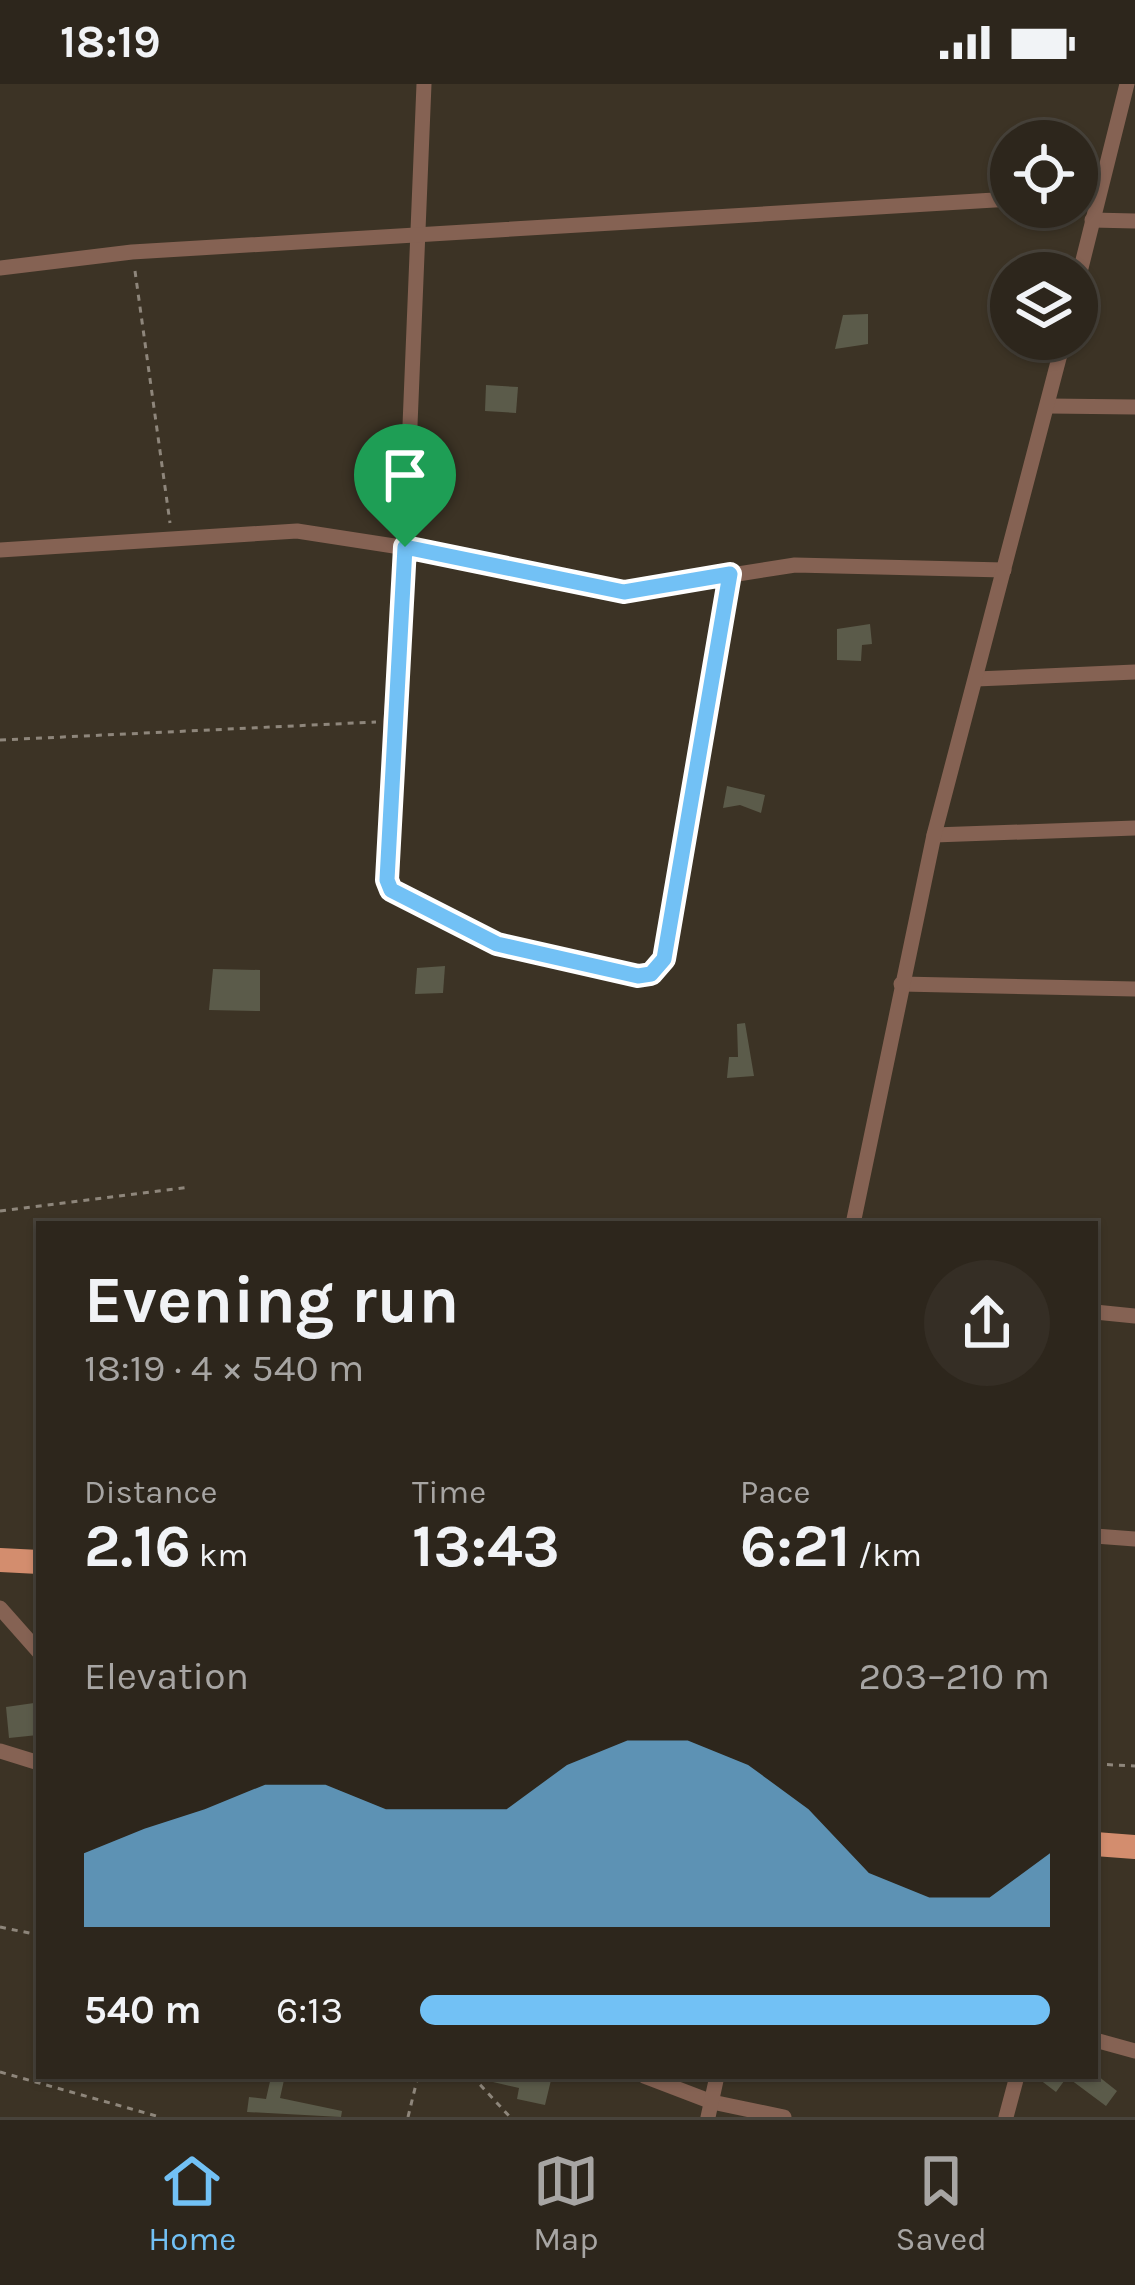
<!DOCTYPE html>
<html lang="en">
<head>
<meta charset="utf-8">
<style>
  body { margin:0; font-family:Karla,sans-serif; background:#352e25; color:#f1f3f6; height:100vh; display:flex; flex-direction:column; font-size:45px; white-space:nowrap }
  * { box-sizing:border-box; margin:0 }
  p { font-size:39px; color:#a7a5a3 }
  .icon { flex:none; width:66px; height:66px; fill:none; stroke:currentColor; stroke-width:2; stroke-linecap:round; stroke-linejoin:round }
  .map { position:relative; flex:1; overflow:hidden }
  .details { position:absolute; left:36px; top:1137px; width:1062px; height:858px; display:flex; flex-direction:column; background:#2d261c; border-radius:0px; box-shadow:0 3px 9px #0004,0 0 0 3px #48433b }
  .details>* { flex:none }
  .buttons { position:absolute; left:990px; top:36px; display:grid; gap:24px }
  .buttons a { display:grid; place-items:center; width:108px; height:108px; border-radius:50%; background:#2d261c; box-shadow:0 3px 9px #0004,0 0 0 3px #48433b; font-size:60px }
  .pin { position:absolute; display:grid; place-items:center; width:102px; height:102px; color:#fff; margin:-123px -51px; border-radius:50% 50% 50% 0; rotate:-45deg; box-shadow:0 0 12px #0007 }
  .pin .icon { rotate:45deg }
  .round { display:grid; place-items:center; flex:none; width:126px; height:126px; border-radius:63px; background:#352e25 }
  .headline { display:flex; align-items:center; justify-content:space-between; height:204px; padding:0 48px }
  h1 { font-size:66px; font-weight:700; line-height:90px }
  .stats { display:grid; grid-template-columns:repeat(3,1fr); gap:18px; height:204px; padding:12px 48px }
  .stats div { display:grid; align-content:center }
  .stats b { font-size:60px; font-weight:700 }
  .stats small { font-size:33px; font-weight:400 }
  .stats p { font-size:33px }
  .chart { height:336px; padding:24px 48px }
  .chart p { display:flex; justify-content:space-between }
  .chart svg { width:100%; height:216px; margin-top:12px; fill:#72c1f5; opacity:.7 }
  ul { padding:0 48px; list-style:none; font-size:39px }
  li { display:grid; grid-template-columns:192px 144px 1fr; align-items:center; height:90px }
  li i { height:30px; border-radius:15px; background:#72c1f5 }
  .status { display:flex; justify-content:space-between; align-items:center; height:84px; padding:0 60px; background:#2d261c; direction:ltr }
  .status svg { height:33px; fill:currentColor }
  .tabs { display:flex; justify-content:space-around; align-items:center; height:168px; border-top:3px solid #48433b; background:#2d261c; font-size:33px; color:#a7a5a3 }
  .tabs a { display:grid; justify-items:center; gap:6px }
  .tabs .on { color:#72c1f5 }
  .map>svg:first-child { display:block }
  .building { fill:#5b5b4a }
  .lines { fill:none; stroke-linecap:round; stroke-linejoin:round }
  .path { stroke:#8e867b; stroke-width:3; stroke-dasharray:6 6; stroke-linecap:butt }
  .minor { stroke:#856253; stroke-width:15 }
  .primary { stroke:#d38d6e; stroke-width:24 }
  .route-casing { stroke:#fff; stroke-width:24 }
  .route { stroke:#72c1f5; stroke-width:15 }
</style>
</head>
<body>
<div class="status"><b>18:19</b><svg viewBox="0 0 49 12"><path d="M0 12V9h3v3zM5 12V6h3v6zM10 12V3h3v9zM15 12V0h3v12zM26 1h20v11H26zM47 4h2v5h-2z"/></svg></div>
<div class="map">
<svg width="1135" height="2033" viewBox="0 0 1135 2033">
  <rect width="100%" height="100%" fill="#3c3325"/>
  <!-- building -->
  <g class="building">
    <polygon points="868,230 868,260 835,265 843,231"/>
    <polygon points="486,301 518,303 516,329 485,327"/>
    <polygon points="870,540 872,560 862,561 861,577 837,576 837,545"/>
    <polygon points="727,702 765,711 761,729 740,721 723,724"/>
    <polygon points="445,882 443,909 415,910 417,884"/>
    <polygon points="213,885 260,886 260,927 209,926"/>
    <polygon points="745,939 754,992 727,994 729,973 738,973 737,940"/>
    <polygon points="34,1619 38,1651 9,1654 6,1623"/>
    <polygon points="494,1992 552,1992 545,2021 517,2015 519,2004 493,1998"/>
    <polygon points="1035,1992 1098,1992 1117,2007 1106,2022 1067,1993 1056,2008"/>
    <polygon points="271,1993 284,1996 280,2014 342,2027 341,2033 247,2028 249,2013 266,2015"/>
  </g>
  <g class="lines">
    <!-- path -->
    <g class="path">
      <polyline points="135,187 170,439"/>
      <polyline points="0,656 376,638"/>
      <polyline points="0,1127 190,1103"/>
      <polyline points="1095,1680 1135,1682"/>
      <polyline points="0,1843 39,1851"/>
      <polyline points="0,1988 160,2033"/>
      <polyline points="472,1992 510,2033"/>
      <polyline points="408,2033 418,1992"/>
    </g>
    <!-- minor -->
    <g class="minor">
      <polyline points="424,0 405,463 391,637 391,806 497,860 638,892 660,884 730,490"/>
      <polyline points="1077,111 1098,110"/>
      <polyline points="1092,136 1135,137"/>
      <polyline points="0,184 132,168 1011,115"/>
      <polyline points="1077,200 1127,0"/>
      <polyline points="1049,322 1135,323"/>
      <polyline points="0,466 297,447 491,477 624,508 795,481 1004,486"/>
      <polyline points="976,595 1135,588"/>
      <polyline points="934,751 1135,744"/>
      <polyline points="901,900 1135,905"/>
      <polyline points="853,1140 934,751 1064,255"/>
      <polyline points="1095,1228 1135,1232"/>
      <polyline points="1095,1452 1135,1455"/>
      <polyline points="0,1524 39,1568"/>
      <polyline points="0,1667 39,1679"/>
      <polyline points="1095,1956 1135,1967"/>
      <polyline points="644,1992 712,2018 784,2033"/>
      <polyline points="708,2033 717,1992"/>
      <polyline points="1006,2033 1017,1992"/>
    </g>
    <!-- primary -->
    <g class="primary">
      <polyline points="0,1476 39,1478"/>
      <polyline points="1095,1760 1135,1763"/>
    </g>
  </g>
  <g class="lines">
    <defs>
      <polygon id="route" points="405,463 624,508 730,490 664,875 651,890 638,892 497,860 391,806 387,796"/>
    </defs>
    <!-- route casing -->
    <use href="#route" class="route-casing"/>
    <!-- route -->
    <use href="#route" class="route"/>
  </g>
</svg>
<div class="buttons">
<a><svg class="icon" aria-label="locate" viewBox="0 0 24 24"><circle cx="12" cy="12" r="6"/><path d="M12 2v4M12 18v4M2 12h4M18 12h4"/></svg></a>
<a><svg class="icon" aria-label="layers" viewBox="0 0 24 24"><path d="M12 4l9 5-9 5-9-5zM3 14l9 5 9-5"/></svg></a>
</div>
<div class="pin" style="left:405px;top:463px;background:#1e9e55"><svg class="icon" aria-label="arrive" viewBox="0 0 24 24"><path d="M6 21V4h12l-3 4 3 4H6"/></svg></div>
<section class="details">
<div class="headline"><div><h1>Evening run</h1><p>18:19 · 4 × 540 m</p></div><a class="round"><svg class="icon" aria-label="share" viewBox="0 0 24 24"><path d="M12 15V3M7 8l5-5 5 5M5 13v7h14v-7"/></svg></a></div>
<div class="stats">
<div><p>Distance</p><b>2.16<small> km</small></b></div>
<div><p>Time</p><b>13:43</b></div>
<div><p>Pace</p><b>6:21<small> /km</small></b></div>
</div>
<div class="chart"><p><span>Elevation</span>203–210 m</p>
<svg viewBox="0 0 160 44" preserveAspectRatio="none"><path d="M0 44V29L10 24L20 20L30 15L40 15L50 20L60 20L70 20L80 11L90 6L100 6L110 11L120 20L130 33L140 38L150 38L160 29V44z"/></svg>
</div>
<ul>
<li><b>540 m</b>6:13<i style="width:100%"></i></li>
</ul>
</section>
</div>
<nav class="tabs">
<a class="on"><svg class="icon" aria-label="home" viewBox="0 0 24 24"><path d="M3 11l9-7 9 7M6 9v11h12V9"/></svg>Home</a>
<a><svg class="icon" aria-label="map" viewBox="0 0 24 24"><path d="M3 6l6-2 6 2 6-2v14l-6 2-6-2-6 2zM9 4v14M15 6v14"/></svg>Map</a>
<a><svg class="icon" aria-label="saved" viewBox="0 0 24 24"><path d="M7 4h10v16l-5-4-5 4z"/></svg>Saved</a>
</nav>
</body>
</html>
